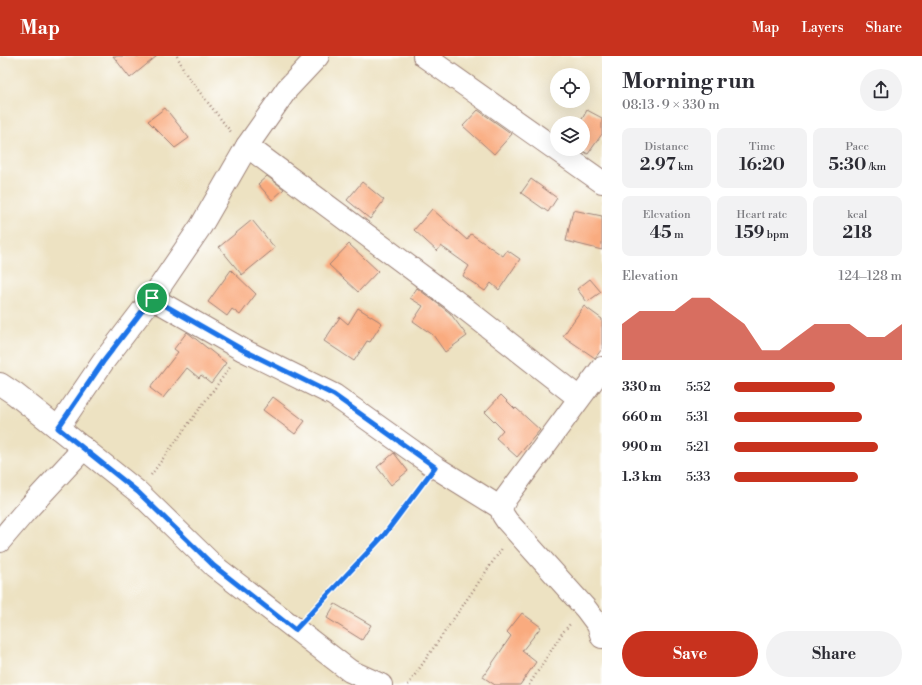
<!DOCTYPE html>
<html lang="en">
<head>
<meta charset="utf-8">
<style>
  body { margin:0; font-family:"Libre Bodoni",serif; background:#f2f2f3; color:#2b2b33; height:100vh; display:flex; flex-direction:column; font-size:15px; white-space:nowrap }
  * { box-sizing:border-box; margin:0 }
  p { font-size:13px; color:#7c7c81 }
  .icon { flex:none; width:22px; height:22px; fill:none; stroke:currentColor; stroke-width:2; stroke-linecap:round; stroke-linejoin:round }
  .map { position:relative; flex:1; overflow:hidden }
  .details { display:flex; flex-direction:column; background:#fff; width:320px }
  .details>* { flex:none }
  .fabs { position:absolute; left:550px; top:12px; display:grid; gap:8px }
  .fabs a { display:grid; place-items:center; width:40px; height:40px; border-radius:50%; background:#fff; box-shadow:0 4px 16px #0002; font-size:20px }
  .pin { position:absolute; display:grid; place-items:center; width:34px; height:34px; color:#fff; margin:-17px; border:2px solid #fff; border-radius:50%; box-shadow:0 1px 4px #0007 }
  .round { display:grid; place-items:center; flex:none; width:42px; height:42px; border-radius:21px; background:#f2f2f3 }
  .headline { display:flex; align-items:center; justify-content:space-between; height:68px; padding:0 20px }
  h1 { font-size:22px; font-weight:700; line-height:30px }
  .figures { display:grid; grid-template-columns:repeat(3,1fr); gap:6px; height:68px; padding:4px 20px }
  .figures div { display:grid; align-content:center; border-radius:8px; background:#f2f2f3; text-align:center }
  .figures b { font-size:17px; font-weight:700 }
  .figures small { font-size:11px; font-weight:400 }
  .figures p { font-size:11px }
  .chart { height:112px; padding:8px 20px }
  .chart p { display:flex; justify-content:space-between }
  .chart svg { width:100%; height:72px; margin-top:4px; fill:#c8321e; opacity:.7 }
  .button { display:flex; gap:8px; margin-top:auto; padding:8px 20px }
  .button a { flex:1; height:46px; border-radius:24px; background:#c8321e; color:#fff; font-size:16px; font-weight:700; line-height:46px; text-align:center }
  .button a+a { background:#f2f2f3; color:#2b2b33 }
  ul { padding:0 20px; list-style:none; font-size:13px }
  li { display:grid; grid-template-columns:64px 48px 1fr; align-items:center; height:30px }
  li i { height:10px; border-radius:5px; background:#c8321e }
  header { display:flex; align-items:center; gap:24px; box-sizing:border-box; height:56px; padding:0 20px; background:#c8321e; color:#fff }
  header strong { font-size:19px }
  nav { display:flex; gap:22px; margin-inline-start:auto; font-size:14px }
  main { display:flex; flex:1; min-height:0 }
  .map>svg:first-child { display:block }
  .building { fill:#f9ab7f }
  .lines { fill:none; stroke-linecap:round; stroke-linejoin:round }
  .minor-casing { stroke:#9c8076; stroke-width:24 }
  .path { stroke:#9c8076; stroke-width:2.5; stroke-dasharray:1 3; stroke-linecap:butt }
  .minor { stroke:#fff; stroke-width:22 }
  .route-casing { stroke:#fff; stroke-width:8 }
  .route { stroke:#1a73e8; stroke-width:5 }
</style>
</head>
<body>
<header>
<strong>Map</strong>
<nav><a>Map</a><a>Layers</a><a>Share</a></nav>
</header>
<main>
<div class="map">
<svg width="602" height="629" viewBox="0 0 602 629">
  <rect width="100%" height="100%" fill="#fff"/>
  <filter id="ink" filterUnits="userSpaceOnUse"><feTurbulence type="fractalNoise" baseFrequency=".025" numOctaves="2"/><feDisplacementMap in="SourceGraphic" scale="8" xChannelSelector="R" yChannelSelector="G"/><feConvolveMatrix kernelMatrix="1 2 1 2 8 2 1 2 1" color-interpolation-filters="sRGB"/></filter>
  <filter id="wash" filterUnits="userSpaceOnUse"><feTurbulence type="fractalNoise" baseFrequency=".012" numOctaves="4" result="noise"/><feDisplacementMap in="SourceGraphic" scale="16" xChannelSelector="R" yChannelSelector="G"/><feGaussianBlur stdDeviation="0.9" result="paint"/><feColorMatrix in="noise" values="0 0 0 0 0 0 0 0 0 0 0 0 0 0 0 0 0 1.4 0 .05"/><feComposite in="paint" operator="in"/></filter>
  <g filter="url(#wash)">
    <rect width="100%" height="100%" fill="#ede2c2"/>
    <g id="blocks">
      <!-- building -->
      <g class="building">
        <polygon points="113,0 157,0 130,22"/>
        <polygon points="165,52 189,82 175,92 148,65"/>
        <polygon points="478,54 512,78 494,98 463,70"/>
        <polygon points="587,54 602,62 602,78 588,98 579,93 583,93 583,67 580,67"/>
        <polygon points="267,120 284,133 272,144 258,128"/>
        <polygon points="531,123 557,142 548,156 521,137"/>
        <polygon points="362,126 384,144 370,163 347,144"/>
        <polygon points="432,153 467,184 471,178 503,200 507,194 520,203 499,234 491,227 485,235 463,220 469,210 441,190 437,195 414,174"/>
        <polygon points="573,154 602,160 602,194 566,185"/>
        <polygon points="252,164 275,192 242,219 219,191"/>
        <polygon points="349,188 378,215 358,236 329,209"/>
        <polygon points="231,214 256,238 240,259 232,253 227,260 208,246"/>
        <polygon points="590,223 601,236 587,246 577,233"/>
        <polygon points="417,232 450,257 467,280 445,296 433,279 413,265 423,250 410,242"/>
        <polygon points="584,250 602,263 602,293 595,302 563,280"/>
        <polygon points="358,252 382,267 370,286 367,285 354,305 324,285 340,261 348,268"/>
        <polygon points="187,276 226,307 211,327 201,319 199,322 187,312 163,342 150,332 178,296 174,293"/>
        <polygon points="501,339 515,353 516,352 540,374 517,401 496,382 503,374 485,356"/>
        <polygon points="273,341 305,365 295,378 263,354"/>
        <polygon points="394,397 408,415 391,429 377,411"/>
        <polygon points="335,548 371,569 362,584 327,562"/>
        <polygon points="522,557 541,571 522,595 536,606 520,629 495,629 483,621 511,580 507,576"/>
      </g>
    </g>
  </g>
  <g filter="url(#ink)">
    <use href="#blocks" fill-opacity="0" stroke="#9c8076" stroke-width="1"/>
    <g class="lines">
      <defs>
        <g id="minor">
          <polyline points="424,0 602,126"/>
          <polyline points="247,90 454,244 579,342"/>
          <polyline points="152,242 243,294 334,339 435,411 501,452"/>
          <polyline points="602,312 506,442 501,452 503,459 507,465 586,553 598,569 602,581"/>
          <polyline points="0,328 15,338 58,372 138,436 214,510 350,615 381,629"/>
          <polyline points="58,372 103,306 152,242 201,170 247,90 287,33 318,0"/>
          <polyline points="0,485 23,458 84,392"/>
        </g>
      </defs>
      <!-- minor casing -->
      <use href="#minor" class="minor-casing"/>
      <!-- path -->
      <g class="path">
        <polyline points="177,0 187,20 231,76"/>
        <polyline points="151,419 231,310"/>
        <polyline points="310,558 385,479 422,427"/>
        <polyline points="408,629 503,491"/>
        <polyline points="529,629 563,576 571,567"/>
      </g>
      <!-- minor -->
      <use href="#minor" class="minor"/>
    </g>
  </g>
  <g class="lines" filter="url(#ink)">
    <defs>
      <polygon id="route" points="152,242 243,294 334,339 435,411 384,479 295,574 214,510 138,436 58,372 103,306"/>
    </defs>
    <!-- route casing -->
    <use href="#route" class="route-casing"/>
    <!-- route -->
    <use href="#route" class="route"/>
  </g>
</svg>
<div class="fabs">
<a><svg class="icon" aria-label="locate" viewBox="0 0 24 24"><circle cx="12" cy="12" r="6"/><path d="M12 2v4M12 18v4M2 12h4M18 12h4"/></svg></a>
<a><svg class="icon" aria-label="layers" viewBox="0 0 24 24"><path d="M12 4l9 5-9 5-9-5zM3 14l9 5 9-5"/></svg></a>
</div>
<div class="pin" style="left:152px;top:242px;background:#1e9e55"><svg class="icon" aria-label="arrive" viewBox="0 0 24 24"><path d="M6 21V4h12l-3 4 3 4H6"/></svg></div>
</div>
<section class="details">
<div class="headline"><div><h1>Morning run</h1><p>08:13 · 9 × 330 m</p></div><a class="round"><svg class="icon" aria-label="share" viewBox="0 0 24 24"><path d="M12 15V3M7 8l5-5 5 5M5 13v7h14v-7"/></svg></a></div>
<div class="figures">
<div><p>Distance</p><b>2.97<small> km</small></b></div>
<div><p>Time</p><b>16:20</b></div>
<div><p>Pace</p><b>5:30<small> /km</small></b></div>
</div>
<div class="figures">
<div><p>Elevation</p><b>45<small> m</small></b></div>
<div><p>Heart rate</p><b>159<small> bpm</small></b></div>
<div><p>kcal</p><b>218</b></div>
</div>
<div class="chart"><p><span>Elevation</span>124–128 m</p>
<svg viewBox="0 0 160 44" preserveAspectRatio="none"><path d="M0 44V22L10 14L20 14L30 14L40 6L50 6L60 14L70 22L80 38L90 38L100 30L110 22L120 22L130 22L140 30L150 30L160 22V44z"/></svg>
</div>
<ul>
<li><b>330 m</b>5:52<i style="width:60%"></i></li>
<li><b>660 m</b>5:31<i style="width:76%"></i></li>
<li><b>990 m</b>5:21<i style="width:86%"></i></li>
<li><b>1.3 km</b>5:33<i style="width:74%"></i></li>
</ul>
<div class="button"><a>Save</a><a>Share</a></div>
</section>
</main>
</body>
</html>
